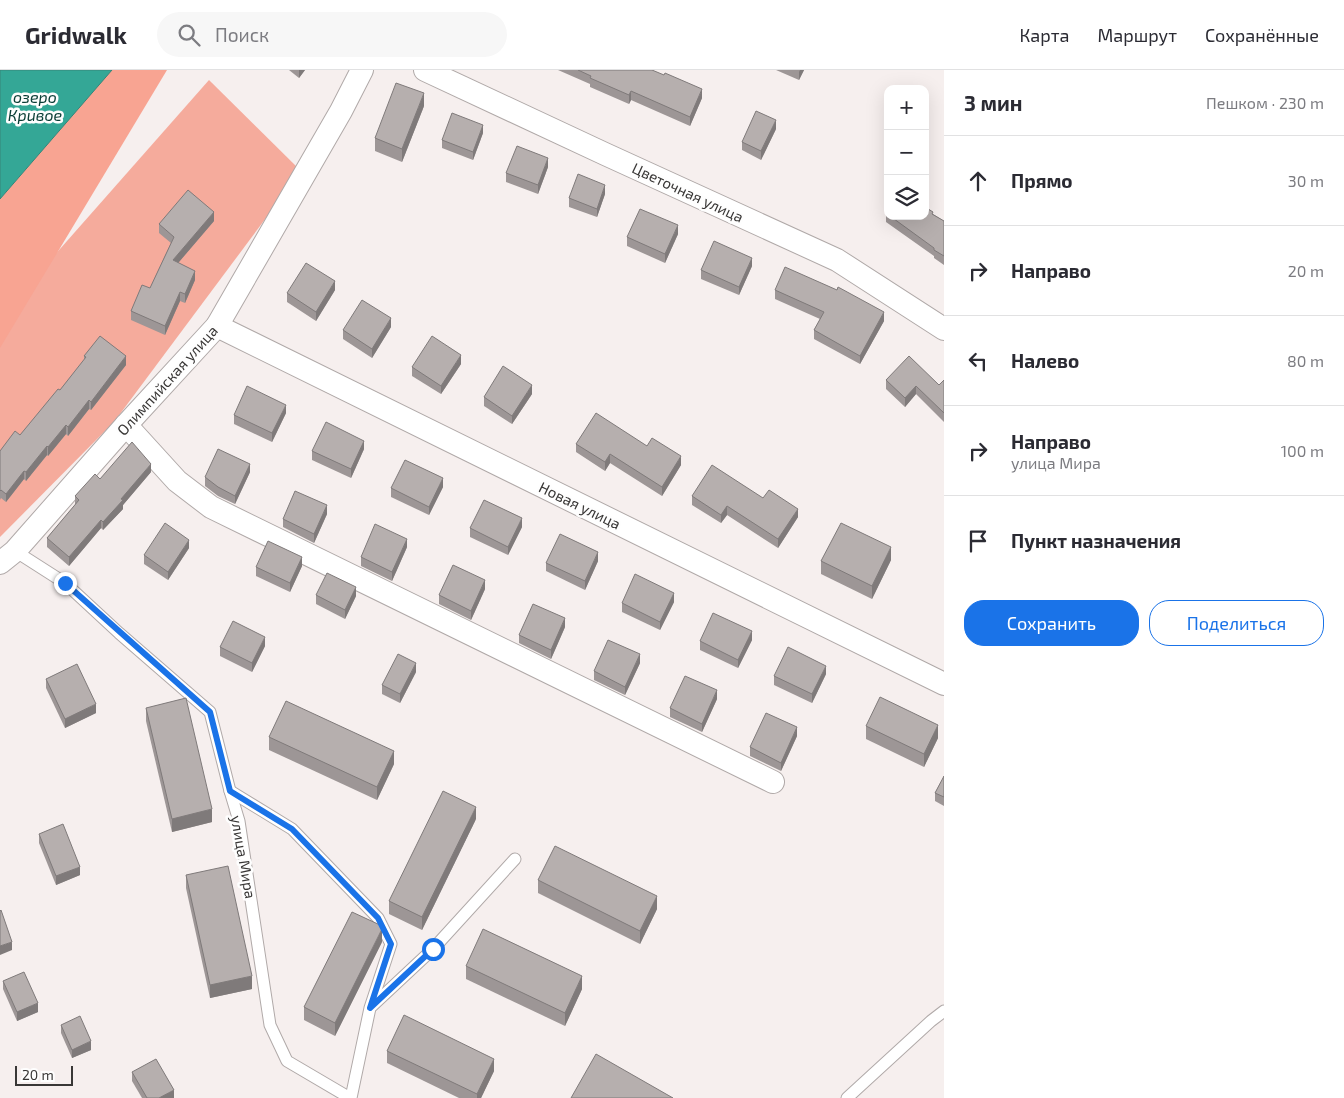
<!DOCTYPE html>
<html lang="ru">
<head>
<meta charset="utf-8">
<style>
	body { margin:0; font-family:"Exo 2",sans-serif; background:#f7f7f7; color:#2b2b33 }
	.controls { position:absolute; right:15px; top:15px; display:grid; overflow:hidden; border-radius:10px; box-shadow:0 5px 20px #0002 }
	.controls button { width:45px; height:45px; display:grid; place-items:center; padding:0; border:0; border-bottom:1px solid #e1e1e2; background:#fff; color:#2b2b33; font:25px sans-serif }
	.scale { position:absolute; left:15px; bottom:12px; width:58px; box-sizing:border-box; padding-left:5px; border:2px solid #393736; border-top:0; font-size:14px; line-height:18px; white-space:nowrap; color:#393736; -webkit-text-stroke:4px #fefefe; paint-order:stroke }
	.stop { position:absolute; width:15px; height:15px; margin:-11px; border:4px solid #1a73e8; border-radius:50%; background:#fff }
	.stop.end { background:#1a73e8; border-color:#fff; box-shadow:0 1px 5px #0008 }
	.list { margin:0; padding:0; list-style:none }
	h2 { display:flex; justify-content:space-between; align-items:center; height:65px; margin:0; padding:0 20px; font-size:21px }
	h2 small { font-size:16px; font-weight:400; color:#7c7c81 }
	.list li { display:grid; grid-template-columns:32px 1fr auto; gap:15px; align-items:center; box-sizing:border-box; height:90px; padding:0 20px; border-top:1px solid #e1e1e2 }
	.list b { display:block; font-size:19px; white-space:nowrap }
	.list p { margin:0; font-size:16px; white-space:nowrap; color:#7c7c81 }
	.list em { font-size:16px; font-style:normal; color:#7c7c81 }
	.actions { display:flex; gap:10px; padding:15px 20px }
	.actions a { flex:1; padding:11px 0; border:1px solid #1a73e8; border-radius:20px; text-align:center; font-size:18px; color:#1a73e8 }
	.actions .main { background:#1a73e8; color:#fff }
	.icon { flex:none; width:28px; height:28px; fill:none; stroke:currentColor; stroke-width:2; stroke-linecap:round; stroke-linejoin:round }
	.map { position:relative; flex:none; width:944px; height:1028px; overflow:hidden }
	header { display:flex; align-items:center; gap:30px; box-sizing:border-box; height:70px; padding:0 25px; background:#fff; border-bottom:1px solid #e1e1e2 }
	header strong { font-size:24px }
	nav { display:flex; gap:28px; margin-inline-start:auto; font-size:18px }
	.search { width:350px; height:45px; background:#f7f7f7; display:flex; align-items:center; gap:12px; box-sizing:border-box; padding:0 18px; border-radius:28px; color:#7c7c81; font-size:19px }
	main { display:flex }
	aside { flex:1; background:#fff }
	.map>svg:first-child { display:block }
</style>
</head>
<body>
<header>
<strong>Gridwalk</strong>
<div class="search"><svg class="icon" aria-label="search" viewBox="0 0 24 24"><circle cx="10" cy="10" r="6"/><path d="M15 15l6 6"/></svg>Поиск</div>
<nav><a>Карта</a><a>Маршрут</a><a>Сохранённые</a></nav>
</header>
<main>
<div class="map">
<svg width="944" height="1028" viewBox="0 0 944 1028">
	<rect width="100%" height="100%" fill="#f6efee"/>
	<path fill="#f5ab9c" d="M209,10L301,101L114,352L0,467V247Z"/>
	<path fill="#f8a492" d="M111,0H167L0,278V129Z"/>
	<path fill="#34a796" stroke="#368579" d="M0,0H112L0,129Z"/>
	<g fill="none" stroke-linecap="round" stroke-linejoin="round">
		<defs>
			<g id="lane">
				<path d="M15,481L65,513L119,563L210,642L230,721L239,751L270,955L287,991L350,1028"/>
				<path d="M230,721L292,759L378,848L391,874L370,938L351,1028"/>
				<path d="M372,936L433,879L515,789"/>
				<path d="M847,1028L931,951L944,941"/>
			</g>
			<g id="street">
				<path d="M425,0L605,84L837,190L944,259"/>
				<path d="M217,256L944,614"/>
				<path d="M126,355L177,411L211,437L773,712"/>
				<path d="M0,493L15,481L126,355L217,256L341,41L362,0"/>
			</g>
		</defs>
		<use href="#lane" stroke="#b0a9a8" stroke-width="13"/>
		<use href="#street" stroke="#b0a9a8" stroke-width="24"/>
		<use href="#lane" stroke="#fff" stroke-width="11"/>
		<use href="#street" stroke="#fff" stroke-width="22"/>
	</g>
	<g fill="#9d9696">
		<path d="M289,0H305L299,8Z"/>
		<path d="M558,0H652L702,28L690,56L631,30L629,34L590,17V14Z"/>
		<path d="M776,0H804L799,10Z"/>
		<path d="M424,36L402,92L375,81V68Z"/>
		<path d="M776,59L761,90L742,80V72Z"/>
		<path d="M483,63L473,90L442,78V70Z"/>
		<path d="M548,97L538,124L506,112V103Z"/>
		<path d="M605,124L597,147L569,137V128Z"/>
		<path d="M888,141V146H925L933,144L944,151V195L934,188V186L886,152V144Z"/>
		<path d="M214,151L178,193L195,210L185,233L180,231L165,265L131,250V241L150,218L171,173L159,163V154Z"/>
		<path d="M678,164L665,193L627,176V167Z"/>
		<path d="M752,196L739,225L701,209V200Z"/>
		<path d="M335,220L316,251L287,232V223Z"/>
		<path d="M775,220L884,251L860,294L814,269V260L820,249L775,229Z"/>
		<path d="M391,257L372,288L343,269V260Z"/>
		<path d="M84,286L126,295L91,340L89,339L68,366L66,364L48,386L47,385L26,411L24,409L6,432L1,428L0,430V381L20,365L60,320L84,290Z"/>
		<path d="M461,294L441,324L412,306V297Z"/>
		<path d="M886,310L939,315L944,310V352L916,324L905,337L886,319Z"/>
		<path d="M532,324L512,354L484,336V327Z"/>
		<path d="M286,343L272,372L234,354V345Z"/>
		<path d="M576,374L647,376L681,395L662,426L610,393L605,401L576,382Z"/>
		<path d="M364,379L351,408L312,390V381Z"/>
		<path d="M151,402L123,435V439L103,460L101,458L69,496L47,477V468L75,435V426L100,409Z"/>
		<path d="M250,402L235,434L218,426L205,416V407Z"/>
		<path d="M443,417L429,445L391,427V418Z"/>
		<path d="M692,426L763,428L798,447L778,478L727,445L721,453L692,435Z"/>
		<path d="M327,444L314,473L283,457V449Z"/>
		<path d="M522,457L508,485L470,467V458Z"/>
		<path d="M407,477L392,511L361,496V487Z"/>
		<path d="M189,478L168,510L144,494V485Z"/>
		<path d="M891,490L872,529L821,504V491Z"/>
		<path d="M598,491L585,520L546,501V493Z"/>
		<path d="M302,496L290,522L256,506V497Z"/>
		<path d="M485,519L471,550L439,534V525Z"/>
		<path d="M316,525L356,526L345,549L316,534Z"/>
		<path d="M674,532L660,560L622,542V533Z"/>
		<path d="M565,557L551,589L519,573V565Z"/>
		<path d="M752,570L738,598L700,580V571Z"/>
		<path d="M265,576L252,602L220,586V577Z"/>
		<path d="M640,593L625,625L594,610V601Z"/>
		<path d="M416,602L400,633L382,624V615Z"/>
		<path d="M826,604L812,633L774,615V606Z"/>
		<path d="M46,609L96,643L65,658L46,618Z"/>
		<path d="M717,629L702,662L670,647V638Z"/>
		<path d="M146,638L212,752L172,762L146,651Z"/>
		<path d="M866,656L938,668L924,697L866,669Z"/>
		<path d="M797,666L781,701L750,686V677Z"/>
		<path d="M269,667L394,694L377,730L269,680Z"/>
		<path d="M944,706V736L935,731V723Z"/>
		<path d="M476,749L422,860L389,844V831Z"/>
		<path d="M39,764L80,805L56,815L39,773Z"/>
		<path d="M186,805L252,919L210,928L186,818Z"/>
		<path d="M538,810L657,839L640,874L538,823Z"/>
		<path d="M382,872L335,966L304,950V937Z"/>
		<path d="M466,896L582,919L565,956L466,909Z"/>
		<path d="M3,911L38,942L17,951L3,919Z"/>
		<path d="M61,955L91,980L72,988L61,963Z"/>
		<path d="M387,981L494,1001L481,1028H459L387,993Z"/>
		<path d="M132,1002L174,1028H142L132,1011Z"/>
	</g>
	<g fill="#7f7a7a">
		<path d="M299,0H305L299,8Z"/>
		<path d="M800,0H804L799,10V2Z"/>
		<path d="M702,19V28L690,56V47Z"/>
		<path d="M631,21V30L629,34V25Z"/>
		<path d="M424,23V36L402,92V79Z"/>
		<path d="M776,50V59L761,90V81Z"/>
		<path d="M483,55V63L473,90V82Z"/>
		<path d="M548,88V97L538,124V115Z"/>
		<path d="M605,115V124L597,147V139Z"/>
		<path d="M214,142V151L173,199V190Z"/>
		<path d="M678,155V164L665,193V184Z"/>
		<path d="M752,188V196L739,225V217Z"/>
		<path d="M195,201V210L185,233V224Z"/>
		<path d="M335,211V220L316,251V242Z"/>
		<path d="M180,222V231L165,265V256Z"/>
		<path d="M884,242V251L860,294V286Z"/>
		<path d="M391,248V257L372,288V279Z"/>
		<path d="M461,285V294L441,324V316Z"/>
		<path d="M126,286V295L91,340V332Z"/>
		<path d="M532,315V324L512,354V346Z"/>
		<path d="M916,316V324L905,337V328Z"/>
		<path d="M89,330V339L68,366V357Z"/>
		<path d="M286,335V343L272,372V363Z"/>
		<path d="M66,355V364L48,386V377Z"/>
		<path d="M364,371V379L351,408V399Z"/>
		<path d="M47,376V385L26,411V402Z"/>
		<path d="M610,384V393L605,401V392Z"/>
		<path d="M681,386V395L662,426V417Z"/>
		<path d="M151,394V402L123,435V439L103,460V452L121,429Z"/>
		<path d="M250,394V402L235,434V426Z"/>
		<path d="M24,401V409L6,432V424Z"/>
		<path d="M443,408V417L429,445V437Z"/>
		<path d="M327,435V444L314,473V464Z"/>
		<path d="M727,436V445L721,453V445Z"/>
		<path d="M798,439V447L778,478V469Z"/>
		<path d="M522,448V457L508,485V477Z"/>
		<path d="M101,450V458L69,496V487Z"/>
		<path d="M407,469V477L392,511V502Z"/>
		<path d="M189,470V478L168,510V502Z"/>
		<path d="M891,477V490L872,529V516Z"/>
		<path d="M598,482V491L585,520V511Z"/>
		<path d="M302,487V496L290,522V513Z"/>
		<path d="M485,510V519L471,550V541Z"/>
		<path d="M356,517V526L345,549V540Z"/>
		<path d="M674,523V532L660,560V552Z"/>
		<path d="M565,548V557L551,589V580Z"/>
		<path d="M752,561V570L738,598V590Z"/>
		<path d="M265,567V576L252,602V593Z"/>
		<path d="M640,584V593L625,625V617Z"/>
		<path d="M416,593V602L400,633V624Z"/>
		<path d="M826,596V604L812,633V624Z"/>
		<path d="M717,620V629L702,662V654Z"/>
		<path d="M96,634V643L65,658V649Z"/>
		<path d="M938,655V668L924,697V684Z"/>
		<path d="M797,657V666L781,701V693Z"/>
		<path d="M394,681V694L377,730V717Z"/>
		<path d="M476,737V749L422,860V847Z"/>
		<path d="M212,739V752L172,762V749Z"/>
		<path d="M80,797V805L56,815V806Z"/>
		<path d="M657,826V839L640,874V861Z"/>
		<path d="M382,859V872L335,966V953Z"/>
		<path d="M12,872V880L0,885V876Z"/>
		<path d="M252,906V919L210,928V915Z"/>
		<path d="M582,906V919L565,956V943Z"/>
		<path d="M38,933V942L17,951V942Z"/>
		<path d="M91,971V980L72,988V980Z"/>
		<path d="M494,989V1001L481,1028H477V1024Z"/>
		<path d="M174,1020V1028H159Z"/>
	</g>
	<g fill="#b6afae" stroke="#7f7a7a">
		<path d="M578,0H652L664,5L665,3L702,19L690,47L631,21L629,25L590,8L591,6Z"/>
		<path d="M396,13L424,23L402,79L375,68Z"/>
		<path d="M756,41L776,50L761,81L742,72Z"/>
		<path d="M452,43L483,55L473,82L442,70Z"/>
		<path d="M517,76L548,88L538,115L506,103Z"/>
		<path d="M578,104L605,115L597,139L569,128Z"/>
		<path d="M188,120L214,142L173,190L195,201L185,224L180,222L165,256L131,241L142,215L150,218L174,167L159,154Z"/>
		<path d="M925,137L933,142L932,144L944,151V186L934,180V178L890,146H925Z"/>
		<path d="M640,139L678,155L665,184L627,167Z"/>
		<path d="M714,171L752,188L739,217L701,200Z"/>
		<path d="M306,193L335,211L316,242L287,223Z"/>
		<path d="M785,197L837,220L838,217L884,242L860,286L814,260L824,242L775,220Z"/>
		<path d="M362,230L391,248L372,279L343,260Z"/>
		<path d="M100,266L126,286L91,332L89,330L68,357L66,355L48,377L47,376L26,402L24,401L6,424L1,420L0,421V381L15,361L20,365L58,319L60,320L86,287L84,286Z"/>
		<path d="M432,266L461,285L441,316L412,297Z"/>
		<path d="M909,286L939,315L944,310V343L916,316L905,328L886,310Z"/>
		<path d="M503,296L532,315L512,346L484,327Z"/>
		<path d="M247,316L286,335L272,363L234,345Z"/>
		<path d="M596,343L647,376L652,368L681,386L662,417L610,384L605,392L576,374Z"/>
		<path d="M326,352L364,371L351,399L312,381Z"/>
		<path d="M132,372L151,394L121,429L123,430L103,452L101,450L69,487L47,468L79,430L75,426L95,404L100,409Z"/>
		<path d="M218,379L250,394L235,426L218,417L205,407Z"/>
		<path d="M405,390L443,408L429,437L391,418Z"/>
		<path d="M712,395L763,428L769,420L798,439L778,469L727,436L721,445L692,426Z"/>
		<path d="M295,421L327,435L314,464L283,449Z"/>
		<path d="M484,430L522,448L508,477L470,458Z"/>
		<path d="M165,453L189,470L168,502L144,485Z"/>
		<path d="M841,453L891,477L872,516L821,491Z"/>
		<path d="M375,454L407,469L392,502L361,487Z"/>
		<path d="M560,464L598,482L585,511L546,493Z"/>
		<path d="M268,471L302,487L290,513L256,497Z"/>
		<path d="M453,495L485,510L471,541L439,525Z"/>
		<path d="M327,503L356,517L345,540L316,525Z"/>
		<path d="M635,504L674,523L660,552L622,533Z"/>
		<path d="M533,534L565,548L551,580L519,565Z"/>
		<path d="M713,543L752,561L738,590L700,571Z"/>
		<path d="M233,551L265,567L252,593L220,577Z"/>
		<path d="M608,570L640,584L625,617L594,601Z"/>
		<path d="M788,577L826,596L812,624L774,606Z"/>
		<path d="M398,584L416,593L400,624L382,615Z"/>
		<path d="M77,594L96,634L65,649L46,609Z"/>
		<path d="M685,606L717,620L702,654L670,638Z"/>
		<path d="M880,627L938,655L924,684L866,656Z"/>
		<path d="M186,628L212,739L172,749L146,638Z"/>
		<path d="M286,631L394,681L377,717L269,667Z"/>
		<path d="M766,643L797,657L781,693L750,677Z"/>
		<path d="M944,706V727L935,723Z"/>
		<path d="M443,721L476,737L422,847L389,831Z"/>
		<path d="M63,754L80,797L56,806L39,764Z"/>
		<path d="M555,776L657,826L640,861L538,810Z"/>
		<path d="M228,796L252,906L210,915L186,805Z"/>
		<path d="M1,840L12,872L0,876V841Z"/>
		<path d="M352,842L380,855L382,859L335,953L304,937Z"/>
		<path d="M483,859L582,906L565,943L466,896Z"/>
		<path d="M24,902L38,933L17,942L3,911Z"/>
		<path d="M404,945L494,989L477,1024L387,981Z"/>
		<path d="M80,946L91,971L72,980L61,955Z"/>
		<path d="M596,984L673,1028H571Z"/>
		<path d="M156,989L174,1020L159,1028H147L132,1002Z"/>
	</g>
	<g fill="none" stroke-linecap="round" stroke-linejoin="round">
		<path stroke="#1a73e8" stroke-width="6" d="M65,513L210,642L230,721L292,759L378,848L391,874L370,938L433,879"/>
	</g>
	<g text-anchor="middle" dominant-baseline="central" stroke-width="5" stroke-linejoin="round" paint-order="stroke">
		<g font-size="15" fill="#393736" stroke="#fefefe">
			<text transform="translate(688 122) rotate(25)">Цветочная улица</text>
			<text transform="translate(167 310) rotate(-48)">Олимпийская улица</text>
			<text transform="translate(580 435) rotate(26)">Новая улица</text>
			<text transform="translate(244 787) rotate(80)">улица Мира</text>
		</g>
		<g font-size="16" font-style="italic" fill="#0a3e36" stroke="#fefefe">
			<text x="35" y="26">озеро<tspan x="35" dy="18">Кривое</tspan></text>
		</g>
	</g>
</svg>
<div class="controls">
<button>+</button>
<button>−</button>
<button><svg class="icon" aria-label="layers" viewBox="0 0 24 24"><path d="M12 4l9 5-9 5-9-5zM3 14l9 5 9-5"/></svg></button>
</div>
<div class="scale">20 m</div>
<div class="stop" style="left:433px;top:879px"></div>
<div class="stop end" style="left:65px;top:513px"></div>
</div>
<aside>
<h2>3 мин<small>Пешком · 230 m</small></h2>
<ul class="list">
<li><svg class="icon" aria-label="ahead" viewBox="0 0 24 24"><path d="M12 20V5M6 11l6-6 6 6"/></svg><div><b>Прямо</b></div><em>30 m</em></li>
<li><svg class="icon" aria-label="right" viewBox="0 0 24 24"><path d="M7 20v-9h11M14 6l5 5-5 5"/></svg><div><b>Направо</b></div><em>20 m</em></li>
<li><svg class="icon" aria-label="left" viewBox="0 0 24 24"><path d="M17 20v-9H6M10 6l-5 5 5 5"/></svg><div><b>Налево</b></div><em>80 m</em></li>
<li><svg class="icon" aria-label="right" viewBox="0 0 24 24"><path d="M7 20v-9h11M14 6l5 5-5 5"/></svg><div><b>Направо</b><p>улица Мира</p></div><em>100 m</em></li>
<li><svg class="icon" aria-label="arrive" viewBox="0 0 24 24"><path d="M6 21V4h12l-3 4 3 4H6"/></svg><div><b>Пункт назначения</b></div></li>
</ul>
<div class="actions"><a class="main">Сохранить</a><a>Поделиться</a></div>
</aside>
</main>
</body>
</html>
